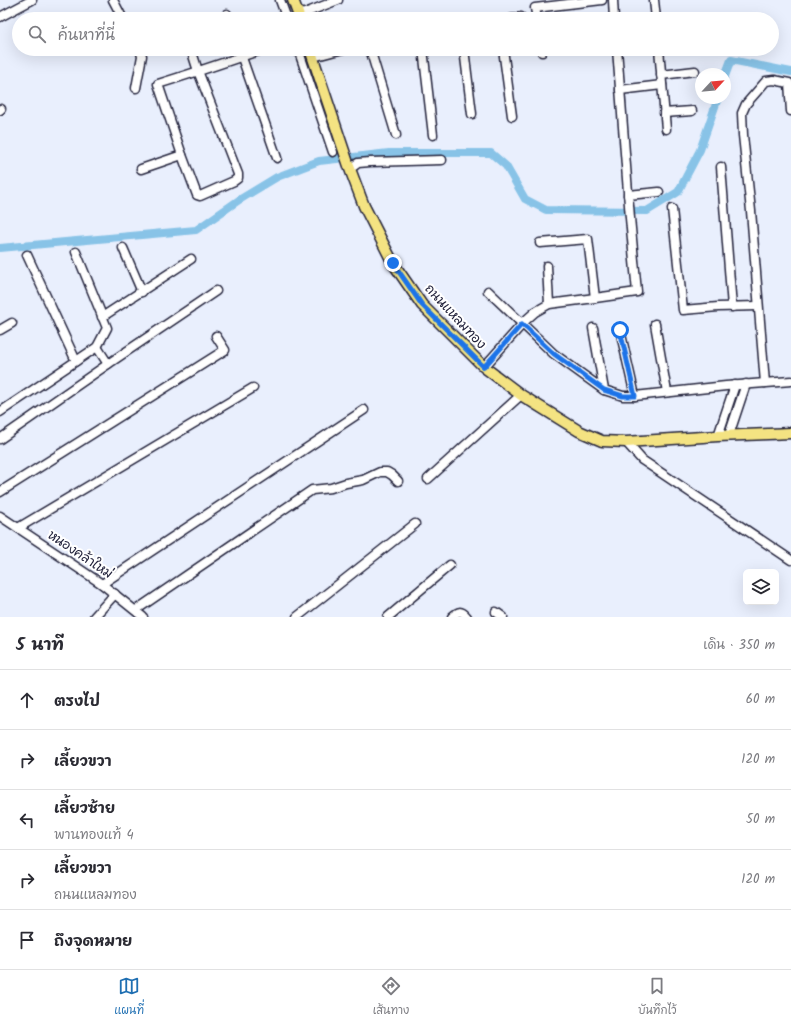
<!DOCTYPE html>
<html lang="th">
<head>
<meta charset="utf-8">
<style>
	body { margin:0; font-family:Kalam,"Playpen Sans Thai",sans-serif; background:#f2f2f3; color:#2b2b33 }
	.controls { position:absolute; right:12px; bottom:12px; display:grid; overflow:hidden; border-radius:6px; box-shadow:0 4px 16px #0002 }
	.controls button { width:36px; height:36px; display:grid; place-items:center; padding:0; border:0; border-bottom:1px solid #e1e1e2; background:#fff; color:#2b2b33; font:20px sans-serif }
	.compass { position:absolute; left:695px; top:68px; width:36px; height:36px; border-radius:50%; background:#fff; box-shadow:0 4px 16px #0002; rotate:64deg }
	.stop { position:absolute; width:12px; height:12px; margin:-9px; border:3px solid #1a73e8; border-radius:50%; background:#fff }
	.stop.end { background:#1a73e8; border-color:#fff; box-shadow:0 1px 4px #0008 }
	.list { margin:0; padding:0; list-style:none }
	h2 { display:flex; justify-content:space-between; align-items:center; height:52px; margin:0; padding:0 16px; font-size:17px }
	h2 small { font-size:13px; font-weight:400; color:#7c7c81 }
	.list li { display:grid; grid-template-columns:26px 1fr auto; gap:12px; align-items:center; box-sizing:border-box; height:60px; padding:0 16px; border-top:1px solid #e1e1e2 }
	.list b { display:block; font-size:15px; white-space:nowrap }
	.list p { margin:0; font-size:13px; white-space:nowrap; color:#7c7c81 }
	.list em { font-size:13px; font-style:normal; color:#7c7c81 }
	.icon { flex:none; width:22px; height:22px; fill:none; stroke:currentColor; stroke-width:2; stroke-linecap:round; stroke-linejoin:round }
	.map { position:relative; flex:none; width:791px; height:617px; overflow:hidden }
	.search { position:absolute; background:#fff; box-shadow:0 4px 16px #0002; left:12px; right:12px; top:12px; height:44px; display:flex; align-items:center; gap:10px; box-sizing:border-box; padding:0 14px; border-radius:22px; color:#7c7c81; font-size:15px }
	.sheet { height:352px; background:#fff }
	nav { display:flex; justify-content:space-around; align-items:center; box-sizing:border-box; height:56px; border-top:1px solid #e1e1e2; background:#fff; font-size:11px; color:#7c7c81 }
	nav a { display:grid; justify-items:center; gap:2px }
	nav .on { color:#1f6fb2 }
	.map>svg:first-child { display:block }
</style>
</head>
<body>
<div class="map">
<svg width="791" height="617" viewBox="0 0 791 617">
	<rect width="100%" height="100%" fill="#e9effd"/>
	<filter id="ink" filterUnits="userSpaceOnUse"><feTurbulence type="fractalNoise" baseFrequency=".025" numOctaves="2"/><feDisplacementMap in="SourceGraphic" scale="8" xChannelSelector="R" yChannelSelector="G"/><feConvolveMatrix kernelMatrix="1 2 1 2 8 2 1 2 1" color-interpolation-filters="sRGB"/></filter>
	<g filter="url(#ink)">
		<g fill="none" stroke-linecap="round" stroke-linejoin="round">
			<g stroke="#88c3e7" stroke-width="8">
				<path d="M725,76L731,60L791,72"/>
				<path d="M0,248L196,230L239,200L277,177L319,161L389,153H491L506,166L525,199L546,210L647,211L678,192L700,150L718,98"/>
			</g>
			<defs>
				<g id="minor">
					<path d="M113,0L123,19"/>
					<path d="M280,0L287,19"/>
					<path d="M613,0L614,19"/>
					<path d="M654,0L656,19"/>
					<path d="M227,14L229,19"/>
					<path d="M298,14L305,13L338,0"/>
					<path d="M0,17L32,0"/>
					<path d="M511,19L521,17"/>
					<path d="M537,19L535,8L602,0"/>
					<path d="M191,49L198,71L238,174V178L234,181L200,196L197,195L182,155L158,84C194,73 229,61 264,49"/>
					<path d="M239,49L277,158"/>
					<path d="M298,49L333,152"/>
					<path d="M370,49L396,135"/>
					<path d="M423,49L433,135"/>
					<path d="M464,49L472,114"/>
					<path d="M503,49L512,116"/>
					<path d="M542,49V52"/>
					<path d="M659,49L666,129"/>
					<path d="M313,57L343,49"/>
					<path d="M661,75L695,71"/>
					<path d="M136,88L142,56L141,53L139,49"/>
					<path d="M620,90L662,85"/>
					<path d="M0,110L1,109"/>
					<path d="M664,113L692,111"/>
					<path d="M721,167L732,307"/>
					<path d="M141,169L182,155"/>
					<path d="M350,169L358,163L370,162L442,160"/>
					<path d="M628,195L659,192"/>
					<path d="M672,209L683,310L718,307L758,306"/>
					<path d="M540,243L588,239L595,298"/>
					<path d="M123,248L142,292"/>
					<path d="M27,255L76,361"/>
					<path d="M547,266L549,304"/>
					<path d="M488,291L554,354L604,390L623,396H635L726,386L791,381"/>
					<path d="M102,317L191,259"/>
					<path d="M655,324L667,392"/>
					<path d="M593,328L604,390"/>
					<path d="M0,330L12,323"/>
					<path d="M620,330L635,396"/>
					<path d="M97,347L108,364"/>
					<path d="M484,367L526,320L535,312L549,304L595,298L637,292L630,218L617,49"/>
					<path d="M765,383L751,211L743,135L742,113L746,104L766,81L774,80L789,83L791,111"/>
					<path d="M0,412L97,347L107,328L76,252"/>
					<path d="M729,435L746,384"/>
					<path d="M718,436L735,385"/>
					<path d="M0,439L108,364L216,291"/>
					<path d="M626,442L642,460L791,560"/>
					<path d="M428,479L521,395"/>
					<path d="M0,492L225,350L216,336"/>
					<path d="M0,516L102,584L143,617"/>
					<path d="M18,528L253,388"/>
					<path d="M102,584L364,410"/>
					<path d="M136,610L312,490L331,488L346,483L363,480L380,472H387L392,475L398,481"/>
					<path d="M496,612L503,617"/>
					<path d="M94,617L115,594"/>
					<path d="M297,617L415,524"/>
					<path d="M388,617L450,565"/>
					<path d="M452,617C458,611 461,610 467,617"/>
				</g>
				<g id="major">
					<path d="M293,0L300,19"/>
					<path d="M310,49L350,169L364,206L393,263L422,305L484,367L521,395L579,431L602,441L626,442L718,436L791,433"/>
				</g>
			</defs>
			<use href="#minor" stroke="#22223b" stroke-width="11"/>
			<use href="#major" stroke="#22223b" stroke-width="13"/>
			<use href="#minor" stroke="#fff" stroke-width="8"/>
			<use href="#major" stroke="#f4e382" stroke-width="10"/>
		</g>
	</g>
	<g fill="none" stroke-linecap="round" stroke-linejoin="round" filter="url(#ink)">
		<path stroke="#1a73e8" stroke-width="5" d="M393,263L422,305L484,367L522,324L554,354L604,390L623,396H635L620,330"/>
	</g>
	<g text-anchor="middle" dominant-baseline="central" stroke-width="4" stroke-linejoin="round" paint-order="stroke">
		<g font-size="13" fill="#22223b" stroke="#fff">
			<text transform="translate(455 317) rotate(47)">ถนนแหลมทอง</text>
			<text transform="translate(80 555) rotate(34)">หนองคล้าใหม่</text>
		</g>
	</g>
</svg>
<div class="controls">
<button><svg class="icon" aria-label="layers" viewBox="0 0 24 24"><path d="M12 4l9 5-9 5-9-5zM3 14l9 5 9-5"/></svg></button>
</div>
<svg class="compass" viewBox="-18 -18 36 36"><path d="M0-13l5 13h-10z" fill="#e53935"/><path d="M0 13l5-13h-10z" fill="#7c7c81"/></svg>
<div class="stop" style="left:620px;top:330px"></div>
<div class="stop end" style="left:393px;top:263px"></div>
<div class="search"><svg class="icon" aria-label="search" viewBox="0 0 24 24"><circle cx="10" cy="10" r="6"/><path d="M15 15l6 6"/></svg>ค้นหาที่นี่</div>
</div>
<section class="sheet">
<h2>5 นาที<small>เดิน · 350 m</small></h2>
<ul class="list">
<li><svg class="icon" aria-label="ahead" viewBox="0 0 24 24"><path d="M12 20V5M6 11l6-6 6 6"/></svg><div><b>ตรงไป</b></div><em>60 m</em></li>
<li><svg class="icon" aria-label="right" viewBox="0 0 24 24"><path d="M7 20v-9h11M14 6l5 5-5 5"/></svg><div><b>เลี้ยวขวา</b></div><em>120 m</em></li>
<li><svg class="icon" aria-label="left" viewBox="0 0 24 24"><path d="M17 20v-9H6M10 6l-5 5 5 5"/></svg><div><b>เลี้ยวซ้าย</b><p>พานทองแท้ 4</p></div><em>50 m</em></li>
<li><svg class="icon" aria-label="right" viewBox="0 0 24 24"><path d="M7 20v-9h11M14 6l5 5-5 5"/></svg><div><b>เลี้ยวขวา</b><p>ถนนแหลมทอง</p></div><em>120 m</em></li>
<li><svg class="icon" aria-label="arrive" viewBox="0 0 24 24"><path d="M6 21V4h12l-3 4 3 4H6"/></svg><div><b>ถึงจุดหมาย</b></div></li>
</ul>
</section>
<nav>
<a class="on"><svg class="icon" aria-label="map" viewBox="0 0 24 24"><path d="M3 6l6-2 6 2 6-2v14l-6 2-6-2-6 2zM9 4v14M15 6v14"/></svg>แผนที่</a>
<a><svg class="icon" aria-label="directions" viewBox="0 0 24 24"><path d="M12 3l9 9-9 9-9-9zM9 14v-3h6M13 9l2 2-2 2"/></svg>เส้นทาง</a>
<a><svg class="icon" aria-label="saved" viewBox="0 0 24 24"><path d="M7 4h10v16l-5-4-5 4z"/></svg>บันทึกไว้</a>
</nav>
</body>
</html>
